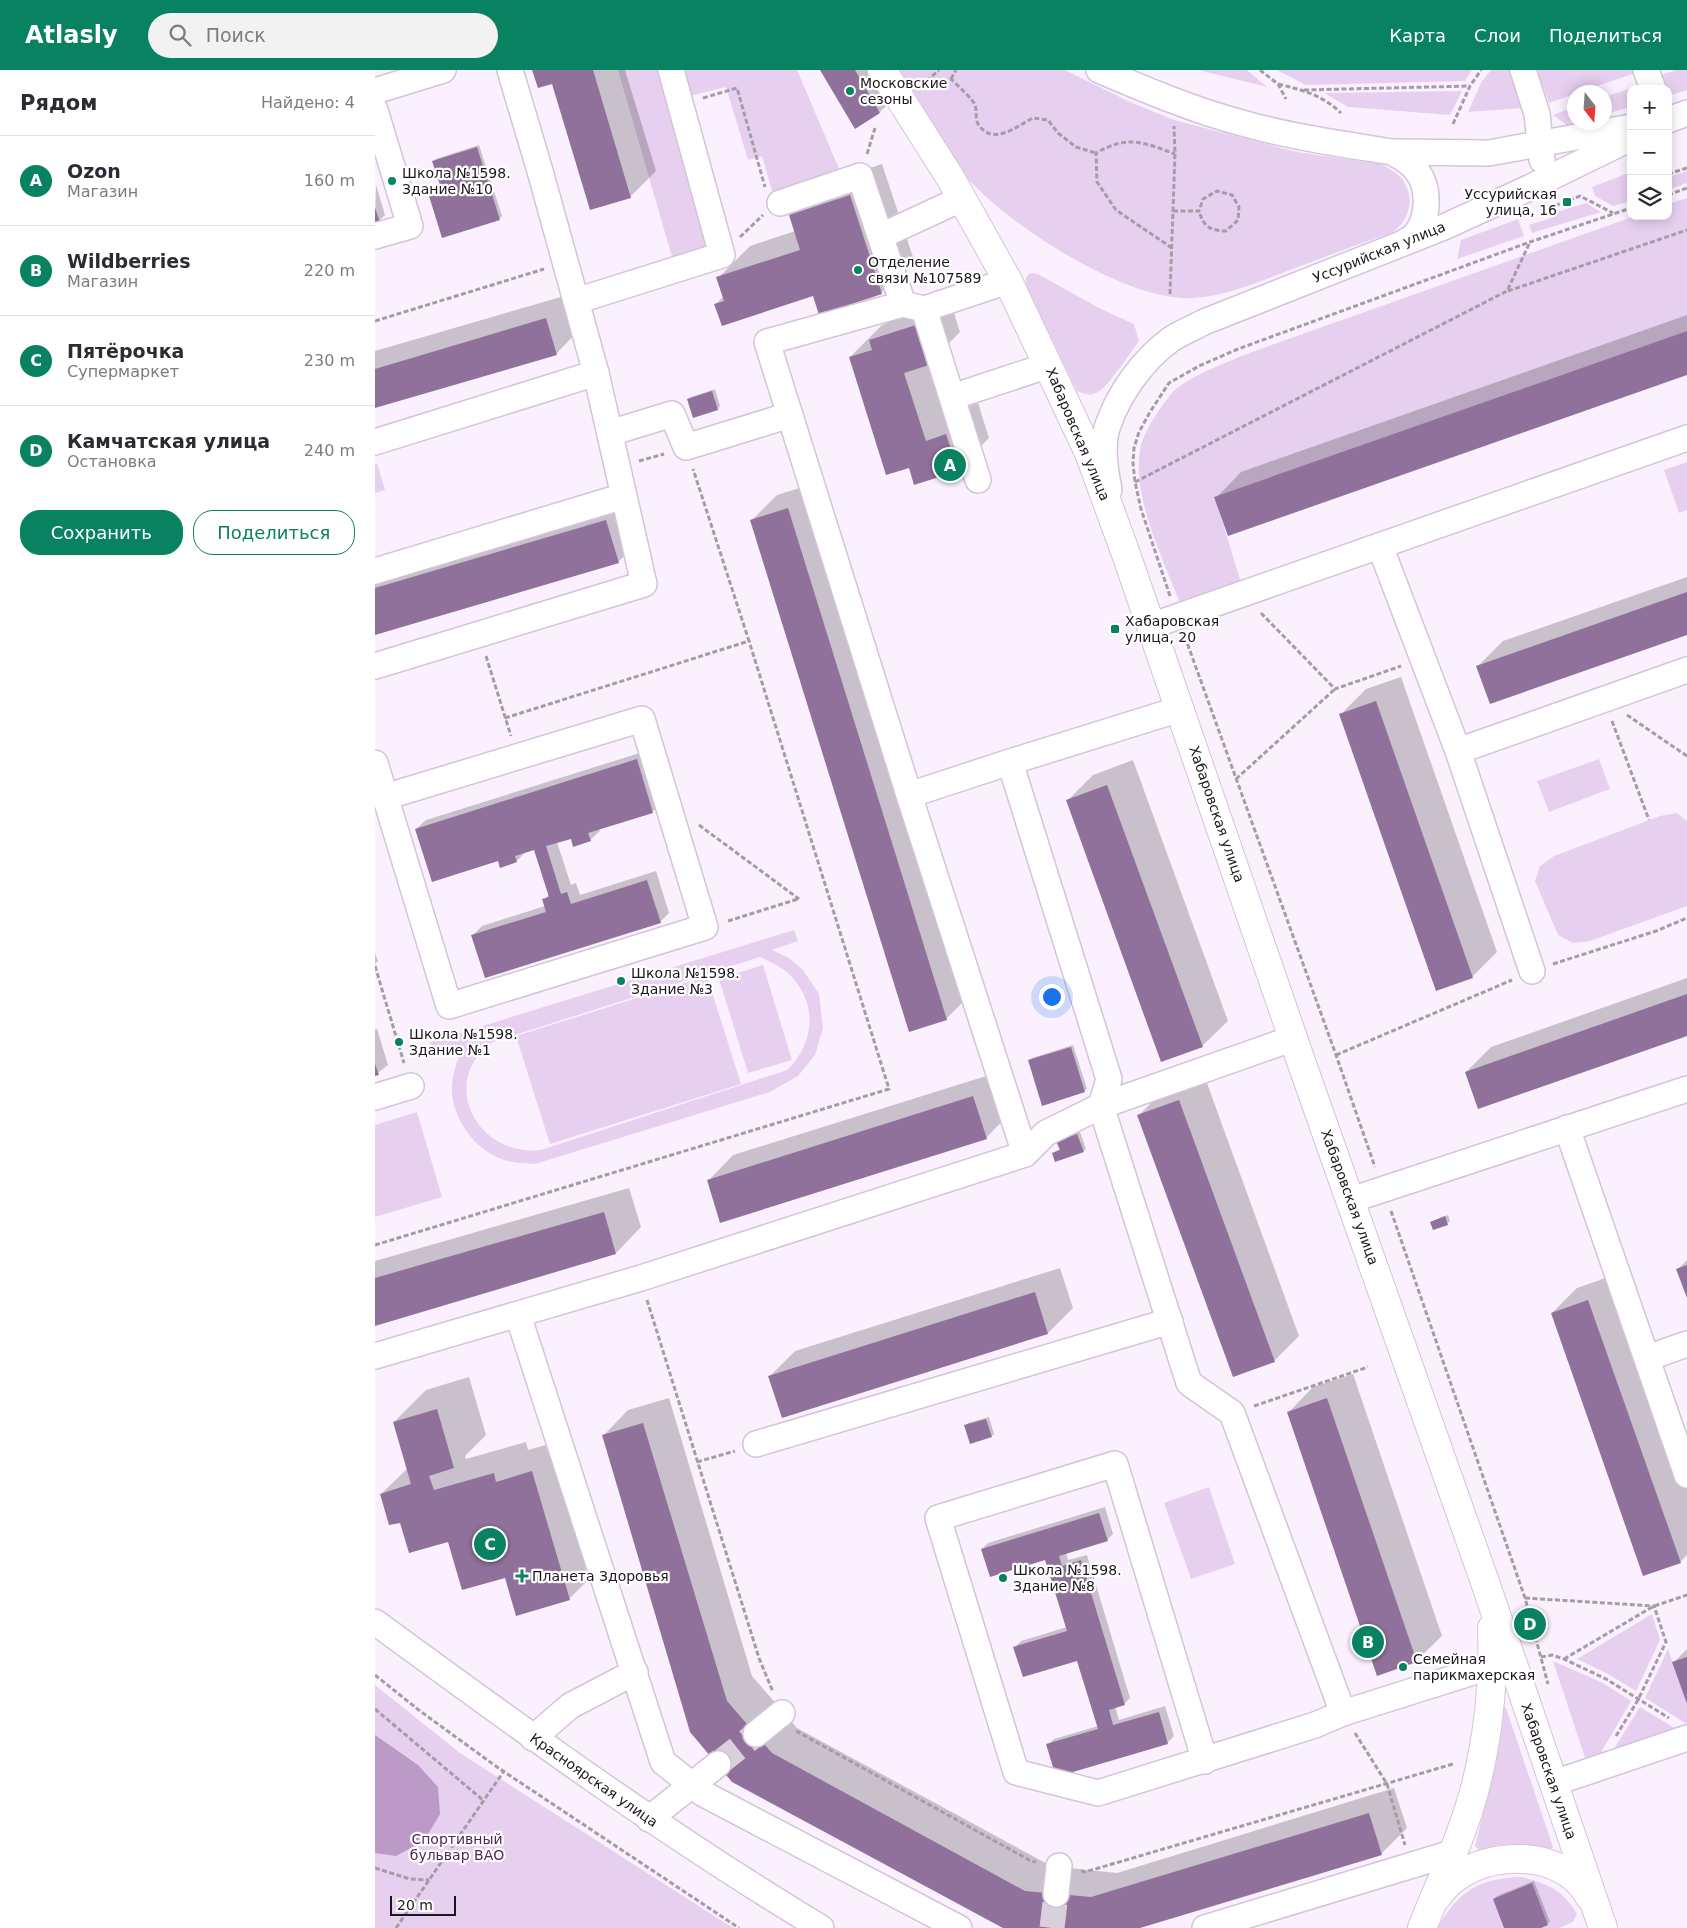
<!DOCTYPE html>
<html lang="ru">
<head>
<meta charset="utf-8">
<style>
	body { margin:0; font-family:"DejaVu Sans",sans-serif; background:#f2f2f3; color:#2b2b33 }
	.controls { position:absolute; right:15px; top:15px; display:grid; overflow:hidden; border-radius:10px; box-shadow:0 2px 12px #0003 }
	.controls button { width:45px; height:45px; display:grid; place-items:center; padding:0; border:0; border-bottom:1px solid #e1e1e2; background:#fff; color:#2b2b33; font:25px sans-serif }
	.compass { position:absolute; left:1192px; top:15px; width:45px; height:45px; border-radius:50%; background:#fff; box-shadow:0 2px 12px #0003; rotate:163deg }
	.scale { position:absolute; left:15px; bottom:12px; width:66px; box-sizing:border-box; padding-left:5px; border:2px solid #1c161e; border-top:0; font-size:14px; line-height:18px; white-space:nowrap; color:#1c161e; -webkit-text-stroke:4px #fff; paint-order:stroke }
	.you { position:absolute; left:676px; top:926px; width:18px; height:18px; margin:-12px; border:4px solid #fff; border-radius:50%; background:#1a73e8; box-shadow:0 0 0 8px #1a73e833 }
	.badge { display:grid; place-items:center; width:32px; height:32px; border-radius:50%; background:#088261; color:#fff; font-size:16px; font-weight:700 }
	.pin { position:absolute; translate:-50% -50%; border:2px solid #fff; box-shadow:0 1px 5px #0006 }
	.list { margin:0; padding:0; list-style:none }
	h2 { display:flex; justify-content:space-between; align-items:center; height:65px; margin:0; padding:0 20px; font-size:21px }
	h2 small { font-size:16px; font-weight:400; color:#7c7c81 }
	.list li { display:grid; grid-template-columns:32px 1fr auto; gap:15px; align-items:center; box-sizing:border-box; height:90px; padding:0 20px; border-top:1px solid #e1e1e2 }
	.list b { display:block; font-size:19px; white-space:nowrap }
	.list p { margin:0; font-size:16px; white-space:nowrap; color:#7c7c81 }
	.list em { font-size:16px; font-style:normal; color:#7c7c81 }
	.actions { display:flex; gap:10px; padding:15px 20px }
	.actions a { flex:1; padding:11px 0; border:1px solid #088261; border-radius:20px; text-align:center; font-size:18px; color:#088261 }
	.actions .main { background:#088261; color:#fff }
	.icon { flex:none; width:28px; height:28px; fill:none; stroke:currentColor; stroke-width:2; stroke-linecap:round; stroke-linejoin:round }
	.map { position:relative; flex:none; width:1312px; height:1858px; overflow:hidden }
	header { display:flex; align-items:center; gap:30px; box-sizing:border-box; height:70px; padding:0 25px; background:#088261; color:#fff }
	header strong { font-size:24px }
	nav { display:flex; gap:28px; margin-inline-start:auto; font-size:18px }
	.search { width:350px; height:45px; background:#f2f2f3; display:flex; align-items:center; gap:12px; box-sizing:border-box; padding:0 18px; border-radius:28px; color:#7c7c81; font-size:19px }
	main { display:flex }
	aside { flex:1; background:#fff }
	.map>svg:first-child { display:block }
</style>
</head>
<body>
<header>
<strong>Atlasly</strong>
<div class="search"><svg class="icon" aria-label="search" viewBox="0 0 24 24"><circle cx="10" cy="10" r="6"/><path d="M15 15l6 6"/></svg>Поиск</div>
<nav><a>Карта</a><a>Слои</a><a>Поделиться</a></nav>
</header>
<main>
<aside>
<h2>Рядом<small>Найдено: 4</small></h2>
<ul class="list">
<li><span class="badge">A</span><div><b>Ozon</b><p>Магазин</p></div><em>160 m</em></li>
<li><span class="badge">B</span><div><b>Wildberries</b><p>Магазин</p></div><em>220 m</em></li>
<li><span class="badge">C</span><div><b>Пятёрочка</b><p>Супермаркет</p></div><em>230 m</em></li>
<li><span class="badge">D</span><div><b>Камчатская улица</b><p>Остановка</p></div><em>240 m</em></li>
</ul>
<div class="actions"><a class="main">Сохранить</a><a>Поделиться</a></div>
</aside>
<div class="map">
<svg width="1312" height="1858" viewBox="0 0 1312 1858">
	<rect width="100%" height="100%" fill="#fbf1fe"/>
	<g fill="#e7d0ef" fill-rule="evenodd">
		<path d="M243,0H284L335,176L297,187Z"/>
		<path d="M304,0H422L468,108L400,131L387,86L373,90L351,17L311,27Z"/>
		<path d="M524,0H690L755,32L799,50L922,82L1006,94C1014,98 1022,103 1028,110C1040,128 1035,150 1018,162C984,174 950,187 915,200C884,212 852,226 818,228C751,233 622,149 583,97C562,67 543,31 524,0Z"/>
		<path d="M823,0H872L892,17Z"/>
		<path d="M902,0H1097L1090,11L931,15Z"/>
		<path d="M1116,0H1136L1149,38L1093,42L1107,11Z"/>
		<path d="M1162,0H1260L1261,3L1204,22H1200L1199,24L1174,33Z"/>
		<path d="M1301,0H1312V20L1293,26V19H1286L1280,7Z"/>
		<path d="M1266,15L1268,19H1256V37L1230,44V27Z"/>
		<path d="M1087,21L1075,45L973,37L949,23Z"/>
		<path d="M1199,37L1200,52L1201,53L1192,55L1178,45Z"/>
		<path d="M1312,101V113L1293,120V107Z"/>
		<path d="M1256,102V131L1238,136L1220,126L1217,117Z"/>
		<path d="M1312,128V261L840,427L866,513L805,533C788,490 757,426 765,380C767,363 788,333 799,321C816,305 855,291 877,282L1260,146H1293V134Z"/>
		<path d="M1211,133L1226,142L1157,163L1154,155L1176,148L1175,144Z"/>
		<path d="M1143,149L1149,166L1082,189L1086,170Z"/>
		<path d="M655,203L663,204L724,238L759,254L764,271C755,283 732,319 721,323C715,326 709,324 702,321L651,215V208Z"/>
		<path d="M1312,392V440L1304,443L1289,400Z"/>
		<path d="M2,393L10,420L0,423V394Z"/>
		<path d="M1224,689L1235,719L1174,742L1162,711Z"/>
		<path d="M1302,743L1312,751V836L1215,871L1198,873L1183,865L1160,811L1165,796L1179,786L1285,746Z"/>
		<path d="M419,860L423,871L397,880L414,888L428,900L444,924L448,958L440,985L423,1006L395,1022L160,1094C150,1093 139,1093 129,1090C100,1081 75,1047 77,1015C78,1002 82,991 87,978L59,987L55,972ZM385,887C394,891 404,896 412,902C443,931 441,972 412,1000L166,1080C102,1087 62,1011 118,972Z"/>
		<path d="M388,895L417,990L373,1003L344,909Z"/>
		<path d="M332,906L366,1014L175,1074L141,966Z"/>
		<path d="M42,1042L67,1127L0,1147V1055Z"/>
		<path d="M834,1417L860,1494L816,1509L789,1433Z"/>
		<path d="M1277,1544L1285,1570L1261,1621L1233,1604L1202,1589Z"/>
		<path d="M1293,1579L1312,1634V1654L1270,1628Z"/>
		<path d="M1178,1591L1228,1613L1256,1631L1224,1686L1211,1691Z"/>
		<path d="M0,1615L85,1683L358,1858H0Z"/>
		<path d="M1127,1637L1131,1638L1178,1777L1175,1780C1147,1772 1133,1772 1104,1780L1100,1776L1121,1691Z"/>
		<path d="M1265,1637L1303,1660L1237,1682Z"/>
		<path d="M1147,1807C1173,1814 1188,1820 1202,1844L1198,1852L1184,1858H1062C1084,1821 1104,1808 1147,1807Z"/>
	</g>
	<path fill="#bb9ac7" d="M0,1665L43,1695L63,1717L65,1744L49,1771L21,1786L0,1783Z"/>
	<g fill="#0003">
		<path d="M159,0H250L281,101L255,127L178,12Z"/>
		<path d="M446,0H494L514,33L505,42L480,57Z"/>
		<path d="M104,75L127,146L124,149L55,126L68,120L59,91L61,89Z"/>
		<path d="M507,94L539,190L507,222L445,243L439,225L341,234L349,226L343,208L375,176L420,161L415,146L447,114Z"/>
		<path d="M1,115L10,145L4,151L0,153Z"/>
		<path d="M196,224L206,258L181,284L0,337V281Z"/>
		<path d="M573,224L585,262L565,282L583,340L603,333L614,368L582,400L534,396L475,287L507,255L512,253L527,238Z"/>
		<path d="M1312,245V303L841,428L866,402Z"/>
		<path d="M340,319L345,336L343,339L318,346L313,329L316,327Z"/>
		<path d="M438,414L597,923L571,949L377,450L402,425Z"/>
		<path d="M256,426L268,467L243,492L0,564V501Z"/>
		<path d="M1312,507V563L1103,596L1128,571Z"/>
		<path d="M1026,607L1122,882L1097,907L966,644L991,619Z"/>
		<path d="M271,681L287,732L278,741L224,759L225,761L215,770L197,767L182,772L196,815L201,813L205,825L281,801L294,843L285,852L97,866L107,856L170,836L169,830L174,824L160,779L151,781L142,791L125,796L123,789L41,759L51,750Z"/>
		<path d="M758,690L853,951L827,976L692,731L718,705Z"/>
		<path d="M0,883L3,891L0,894Z"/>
		<path d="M1312,908V965L1091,1002L1116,977Z"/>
		<path d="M0,959H2L13,995L0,1005Z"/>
		<path d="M698,975L712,1019L709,1021L654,991L657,988Z"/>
		<path d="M624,1002L636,1042L611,1068L333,1111L358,1085Z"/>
		<path d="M829,1005L924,1266L899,1291L764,1045L789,1020Z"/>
		<path d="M705,1062L711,1079L708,1081L678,1083L685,1079V1069Z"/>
		<path d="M254,1118L266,1157L241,1183L0,1253V1191Z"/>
		<path d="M1073,1145L1075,1151L1072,1154L1056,1152Z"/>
		<path d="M1312,1190V1225L1303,1199Z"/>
		<path d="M685,1198L698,1238L673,1263L395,1306L420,1281Z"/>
		<path d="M1239,1205L1312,1415V1485L1305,1492L1177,1243L1202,1218Z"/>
		<path d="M978,1304L1067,1566L1041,1591L913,1343L938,1317Z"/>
		<path d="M94,1307L111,1365L90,1386L91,1389L151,1372L153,1380L189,1370L226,1497L194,1529L131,1506L74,1470L26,1451L6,1424L33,1398L19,1352L51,1320Z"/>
		<path d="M294,1328L377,1606L422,1658L676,1796L742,1803L1019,1718L1032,1758L1006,1784L761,1858H628L358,1711L228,1366L253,1340Z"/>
		<path d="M614,1347L619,1364L617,1366L591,1356L593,1353Z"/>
		<path d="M730,1437L738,1464L732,1470L691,1482L693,1490L712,1485L755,1628L749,1634L740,1636L744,1650L790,1636L799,1666L793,1672L682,1706L673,1675L679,1669L723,1656L702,1589L640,1577L646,1571L692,1557L671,1488L607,1479L613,1473Z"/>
		<path d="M1312,1579V1631L1299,1592Z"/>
		<path d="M1159,1811L1175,1852L1162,1858H1131L1119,1829L1122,1826Z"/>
	</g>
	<g fill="#90719b">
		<path d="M157,0H218L256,128L215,140L177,14L163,18Z"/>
		<path d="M445,0H480L505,43L480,59Z"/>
		<path d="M102,77L125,150L67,168L54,126L67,121L57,91Z"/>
		<path d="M475,125L507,224L444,245L438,226L347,256L339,234L349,231L341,207L425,180L414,145Z"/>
		<path d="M0,138L5,152L0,154Z"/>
		<path d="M171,248L182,285L0,338V299Z"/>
		<path d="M541,255L554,295L529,303L551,371L571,364L583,401L539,415L534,398L511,405L474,287L497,280L494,270Z"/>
		<path d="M1312,261V305L853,466L839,427Z"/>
		<path d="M337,321L343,340L318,348L312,329Z"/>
		<path d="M413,438L572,950L534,962L375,450Z"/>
		<path d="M231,450L244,493L0,565V518Z"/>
		<path d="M1312,522V565L1115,634L1101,596Z"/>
		<path d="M1001,631L1098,908L1061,921L964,644Z"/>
		<path d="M262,689L278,743L213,763L216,771L198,777L196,769L171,776L186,824L192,822L196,834L272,810L286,853L110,908L96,865L171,842L167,829L174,827L159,780L140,786L142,792L125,798L123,791L57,812L40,759Z"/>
		<path d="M732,715L828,977L786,992L691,730Z"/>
		<path d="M1312,924V966L1103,1039L1090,1002Z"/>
		<path d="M696,977L710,1022L667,1036L653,990Z"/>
		<path d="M0,994L4,1005L0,1006Z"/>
		<path d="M598,1026L612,1069L345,1153L332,1110Z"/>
		<path d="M804,1030L900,1292L858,1307L762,1045Z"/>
		<path d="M702,1064L709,1082L680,1092L677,1083L685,1080L681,1071Z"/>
		<path d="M229,1142L241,1184L0,1256V1208Z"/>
		<path d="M1070,1146L1073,1155L1058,1160L1055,1152Z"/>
		<path d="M1312,1195V1228L1301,1199Z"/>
		<path d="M660,1222L673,1264L407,1348L393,1306Z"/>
		<path d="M1213,1230L1306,1493L1268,1506L1176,1243Z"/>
		<path d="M952,1328L1042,1592L1002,1606L912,1342Z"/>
		<path d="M62,1339L79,1398L54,1406L59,1420L119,1403L121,1412L157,1401L195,1530L141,1546L130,1508L87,1520L73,1472L34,1483L25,1453L14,1455L5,1424L36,1414L18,1352Z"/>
		<path d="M611,1349L617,1367L595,1374L589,1355Z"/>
		<path d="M268,1353L352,1631L397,1683L650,1821L716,1827L994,1743L1007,1785L765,1858H628L357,1712L315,1662L227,1365Z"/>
		<path d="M724,1443L733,1471L684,1486L687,1496L706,1490L750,1635L734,1640L738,1655L784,1642L793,1674L681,1707L671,1674L723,1659L702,1591L648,1607L638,1577L692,1561L670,1490L615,1507L606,1479Z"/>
		<path d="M1312,1587V1634L1297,1592Z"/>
		<path d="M1157,1813L1173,1855L1166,1858H1129L1118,1829Z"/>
	</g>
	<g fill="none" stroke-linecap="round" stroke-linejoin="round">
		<g stroke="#dad0dc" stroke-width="25" stroke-dasharray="25 12" stroke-linecap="butt">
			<path d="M343,1694L381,1664"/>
			<path d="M677,1858L681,1824"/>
		</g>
		<defs>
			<g id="minor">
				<path d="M724,0C771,20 818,40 867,53C916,67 967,74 1017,82C1026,87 1036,92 1042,101C1055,118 1054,149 1040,165C1037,168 1033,170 1030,172"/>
				<path d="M1148,0L1162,44L1167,90"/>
				<path d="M1271,0L1278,19"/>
				<path d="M0,21L68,0"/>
				<path d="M0,40L35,156L0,166"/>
				<path d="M1293,50L1312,43"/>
				<path d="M1017,82L1114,83L1256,57"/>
				<path d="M405,133L485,106L528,234L549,239L603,410"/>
				<path d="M506,166L586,129"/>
				<path d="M201,231L347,185L296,0"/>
				<path d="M528,234L392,272L534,725L650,1084L671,1063L726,1036L919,968"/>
				<path d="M549,239L633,211"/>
				<path d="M577,327L674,295"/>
				<path d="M235,363L297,344L311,377L415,345"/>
				<path d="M0,372L221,303"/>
				<path d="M734,420C730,399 726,375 733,355C744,323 768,290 795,270C805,263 818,258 829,252L1069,157L1156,117L1256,68"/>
				<path d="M1005,476L1083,681L1157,901"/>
				<path d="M0,501L249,426"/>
				<path d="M776,556L1312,368"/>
				<path d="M0,596L269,514L221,303L165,101L135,0"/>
				<path d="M805,639L635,692L734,1009L726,1036L814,1313L857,1343L968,1643L1117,1596"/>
				<path d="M1083,681L1312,600"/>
				<path d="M0,693L74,936L330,857L267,649L10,727"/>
				<path d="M534,725L635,692"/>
				<path d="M0,1027L36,1016"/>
				<path d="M1192,1058L1312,1405"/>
				<path d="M976,1130L1312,1019"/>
				<path d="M143,1245L288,1692L327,1723L584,1858"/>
				<path d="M0,1286L266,1208L650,1084"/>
				<path d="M1272,1288L1312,1274"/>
				<path d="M381,1374L795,1251"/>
				<path d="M0,1552C146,1659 290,1764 446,1858"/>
				<path d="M381,1664L407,1643"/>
				<path d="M158,1668L195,1636L260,1602"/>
				<path d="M830,1691L740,1394L563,1448L641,1702L723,1723L940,1655L968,1643"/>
				<path d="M1179,1713L1312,1668"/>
				<path d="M274,1749L343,1694"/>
				<path d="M681,1824L684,1796"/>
				<path d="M830,1858L1077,1783"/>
			</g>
			<g id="major">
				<path d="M507,0L576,109L633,211L714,383L751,484L928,997L1111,1515L1228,1858"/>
				<path d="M1063,1826C1093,1779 1187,1774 1214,1826"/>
				<path d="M1047,1858C1065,1813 1086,1769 1099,1722C1113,1669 1119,1614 1117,1558"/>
			</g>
		</defs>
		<use href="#minor" stroke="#d3c4d9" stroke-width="28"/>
		<use href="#major" stroke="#d3c4d9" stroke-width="30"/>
		<g stroke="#a49ca7" stroke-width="3" stroke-dasharray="5 2.5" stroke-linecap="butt">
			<path d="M885,0L903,14L911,29"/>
			<path d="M576,9L581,0"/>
			<path d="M553,10L566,12L576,9C582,15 598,29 600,35C602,41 600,48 603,54C618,77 642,56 658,48L673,50L683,63L701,77L721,83"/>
			<path d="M903,14C928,20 947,25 966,43"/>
			<path d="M546,16L564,0"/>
			<path d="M929,20L1095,16"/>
			<path d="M328,28L362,18L390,117"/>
			<path d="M1078,54L1095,16L1106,0"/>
			<path d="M492,84L500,58"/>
			<path d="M1293,104L1312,98"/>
			<path d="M1293,125L1312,118"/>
			<path d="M798,141H824L828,129L842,121L857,125L864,137L863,150L851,161C834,160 829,157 824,141"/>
			<path d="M1166,141L1205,126L1238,143"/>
			<path d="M365,167L388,145"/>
			<path d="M797,178L741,140L722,112L721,83C753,65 768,72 800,84"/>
			<path d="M1133,221L1312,160"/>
			<path d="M795,224L800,84L799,56"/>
			<path d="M0,251L169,199"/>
			<path d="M264,391L289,384"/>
			<path d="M760,412L1132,221L1155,172"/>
			<path d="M795,526L766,439L760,412L758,393L759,378L764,362L775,342L794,313L824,296L863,279L1155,172L1256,138"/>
			<path d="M886,543L960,619L1026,596"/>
			<path d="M810,567L961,985L1000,1097"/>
			<path d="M111,586L136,666"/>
			<path d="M1252,645L1312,686"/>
			<path d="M130,648L374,571L318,399"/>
			<path d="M1237,651L1274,750"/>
			<path d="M861,709L960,619"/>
			<path d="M324,755L424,829"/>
			<path d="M353,851L423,829"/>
			<path d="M1178,894L1281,861L1312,848"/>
			<path d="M0,896L29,993"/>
			<path d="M961,985L1137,910"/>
			<path d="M1016,1141L1150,1528L1173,1614"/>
			<path d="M0,1175L514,1019L374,571"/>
			<path d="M272,1230L384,1588L398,1622"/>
			<path d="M879,1336L993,1297"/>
			<path d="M322,1392L360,1381"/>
			<path d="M1150,1528L1279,1536"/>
			<path d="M1166,1587L1177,1585L1189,1589L1231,1609L1294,1648"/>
			<path d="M1189,1589L1279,1536L1312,1525"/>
			<path d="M0,1605L45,1641L122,1697L364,1858"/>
			<path d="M0,1639L109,1731"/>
			<path d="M421,1661L656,1791L661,1792"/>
			<path d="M980,1663L1012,1714L1030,1775"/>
			<path d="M1241,1666L1263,1630L1291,1572L1279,1536"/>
			<path d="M0,1798L35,1809L54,1810"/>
			<path d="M706,1801L710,1802L1078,1694"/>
			<path d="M21,1858L129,1701"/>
		</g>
		<use href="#minor" stroke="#fff" stroke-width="25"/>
		<use href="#major" stroke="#fff" stroke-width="28"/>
	</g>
	<g fill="#088261" stroke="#fff" stroke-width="2">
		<circle cx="475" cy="21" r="5"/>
		<circle cx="17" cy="111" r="5"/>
		<rect x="1187" y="127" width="10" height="10" rx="2.5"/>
		<circle cx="483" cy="200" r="5"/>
		<rect x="735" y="554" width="10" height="10" rx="2.5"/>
		<circle cx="246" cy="911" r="5"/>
		<circle cx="24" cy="972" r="5"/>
		<path d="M144.5 1498.5h5v5h5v5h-5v5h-5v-5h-5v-5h5z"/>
		<circle cx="628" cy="1508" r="5"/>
		<circle cx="1028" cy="1597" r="5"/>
	</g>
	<g text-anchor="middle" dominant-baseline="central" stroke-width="4.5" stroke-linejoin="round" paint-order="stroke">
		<g font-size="14" fill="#1c161e" stroke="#fff" text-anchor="start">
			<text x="485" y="13">Московские<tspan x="485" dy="16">сезоны</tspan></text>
			<text x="27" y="103">Школа №1598.<tspan x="27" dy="16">Здание №10</tspan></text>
			<text x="1182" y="124" text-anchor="end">Уссурийская<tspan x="1182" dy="16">улица, 16</tspan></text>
			<text x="493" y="192">Отделение<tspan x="493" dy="16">связи №107589</tspan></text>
			<text x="750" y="551">Хабаровская<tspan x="750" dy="16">улица, 20</tspan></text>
			<text x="256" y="903">Школа №1598.<tspan x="256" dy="16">Здание №3</tspan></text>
			<text x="34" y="964">Школа №1598.<tspan x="34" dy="16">Здание №1</tspan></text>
			<text x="638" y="1500">Школа №1598.<tspan x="638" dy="16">Здание №8</tspan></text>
			<text x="157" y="1506">Планета Здоровья</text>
			<text x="1038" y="1589">Семейная<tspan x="1038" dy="16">парикмахерская</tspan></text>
		</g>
		<g font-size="14" fill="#1c161e" stroke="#fff">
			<text transform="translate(1004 182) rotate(-22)">Уссурийская улица</text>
			<text transform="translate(703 364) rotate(67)">Хабаровская улица</text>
			<text transform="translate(842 744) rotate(71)">Хабаровская улица</text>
			<text transform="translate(975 1127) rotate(70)">Хабаровская улица</text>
			<text transform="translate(1174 1701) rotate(71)">Хабаровская улица</text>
			<text transform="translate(219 1710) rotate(35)">Красноярская улица</text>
		</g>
		<g font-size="14" fill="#4f255c" stroke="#fff">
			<text x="82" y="1769">Спортивный<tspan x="82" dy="16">бульвар ВАО</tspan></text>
		</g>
	</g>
</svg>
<div class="controls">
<button>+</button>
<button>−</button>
<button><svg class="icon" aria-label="layers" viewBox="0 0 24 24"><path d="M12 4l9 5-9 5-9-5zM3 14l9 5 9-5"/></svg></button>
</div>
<svg class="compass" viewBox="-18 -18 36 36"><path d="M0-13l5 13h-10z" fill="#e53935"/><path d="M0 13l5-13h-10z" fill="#7c7c81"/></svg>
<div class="scale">20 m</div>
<div class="you"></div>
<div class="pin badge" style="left:575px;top:395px">A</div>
<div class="pin badge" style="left:993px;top:1572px">B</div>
<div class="pin badge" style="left:115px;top:1474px">C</div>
<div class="pin badge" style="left:1155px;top:1554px">D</div>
</div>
</main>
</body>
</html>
